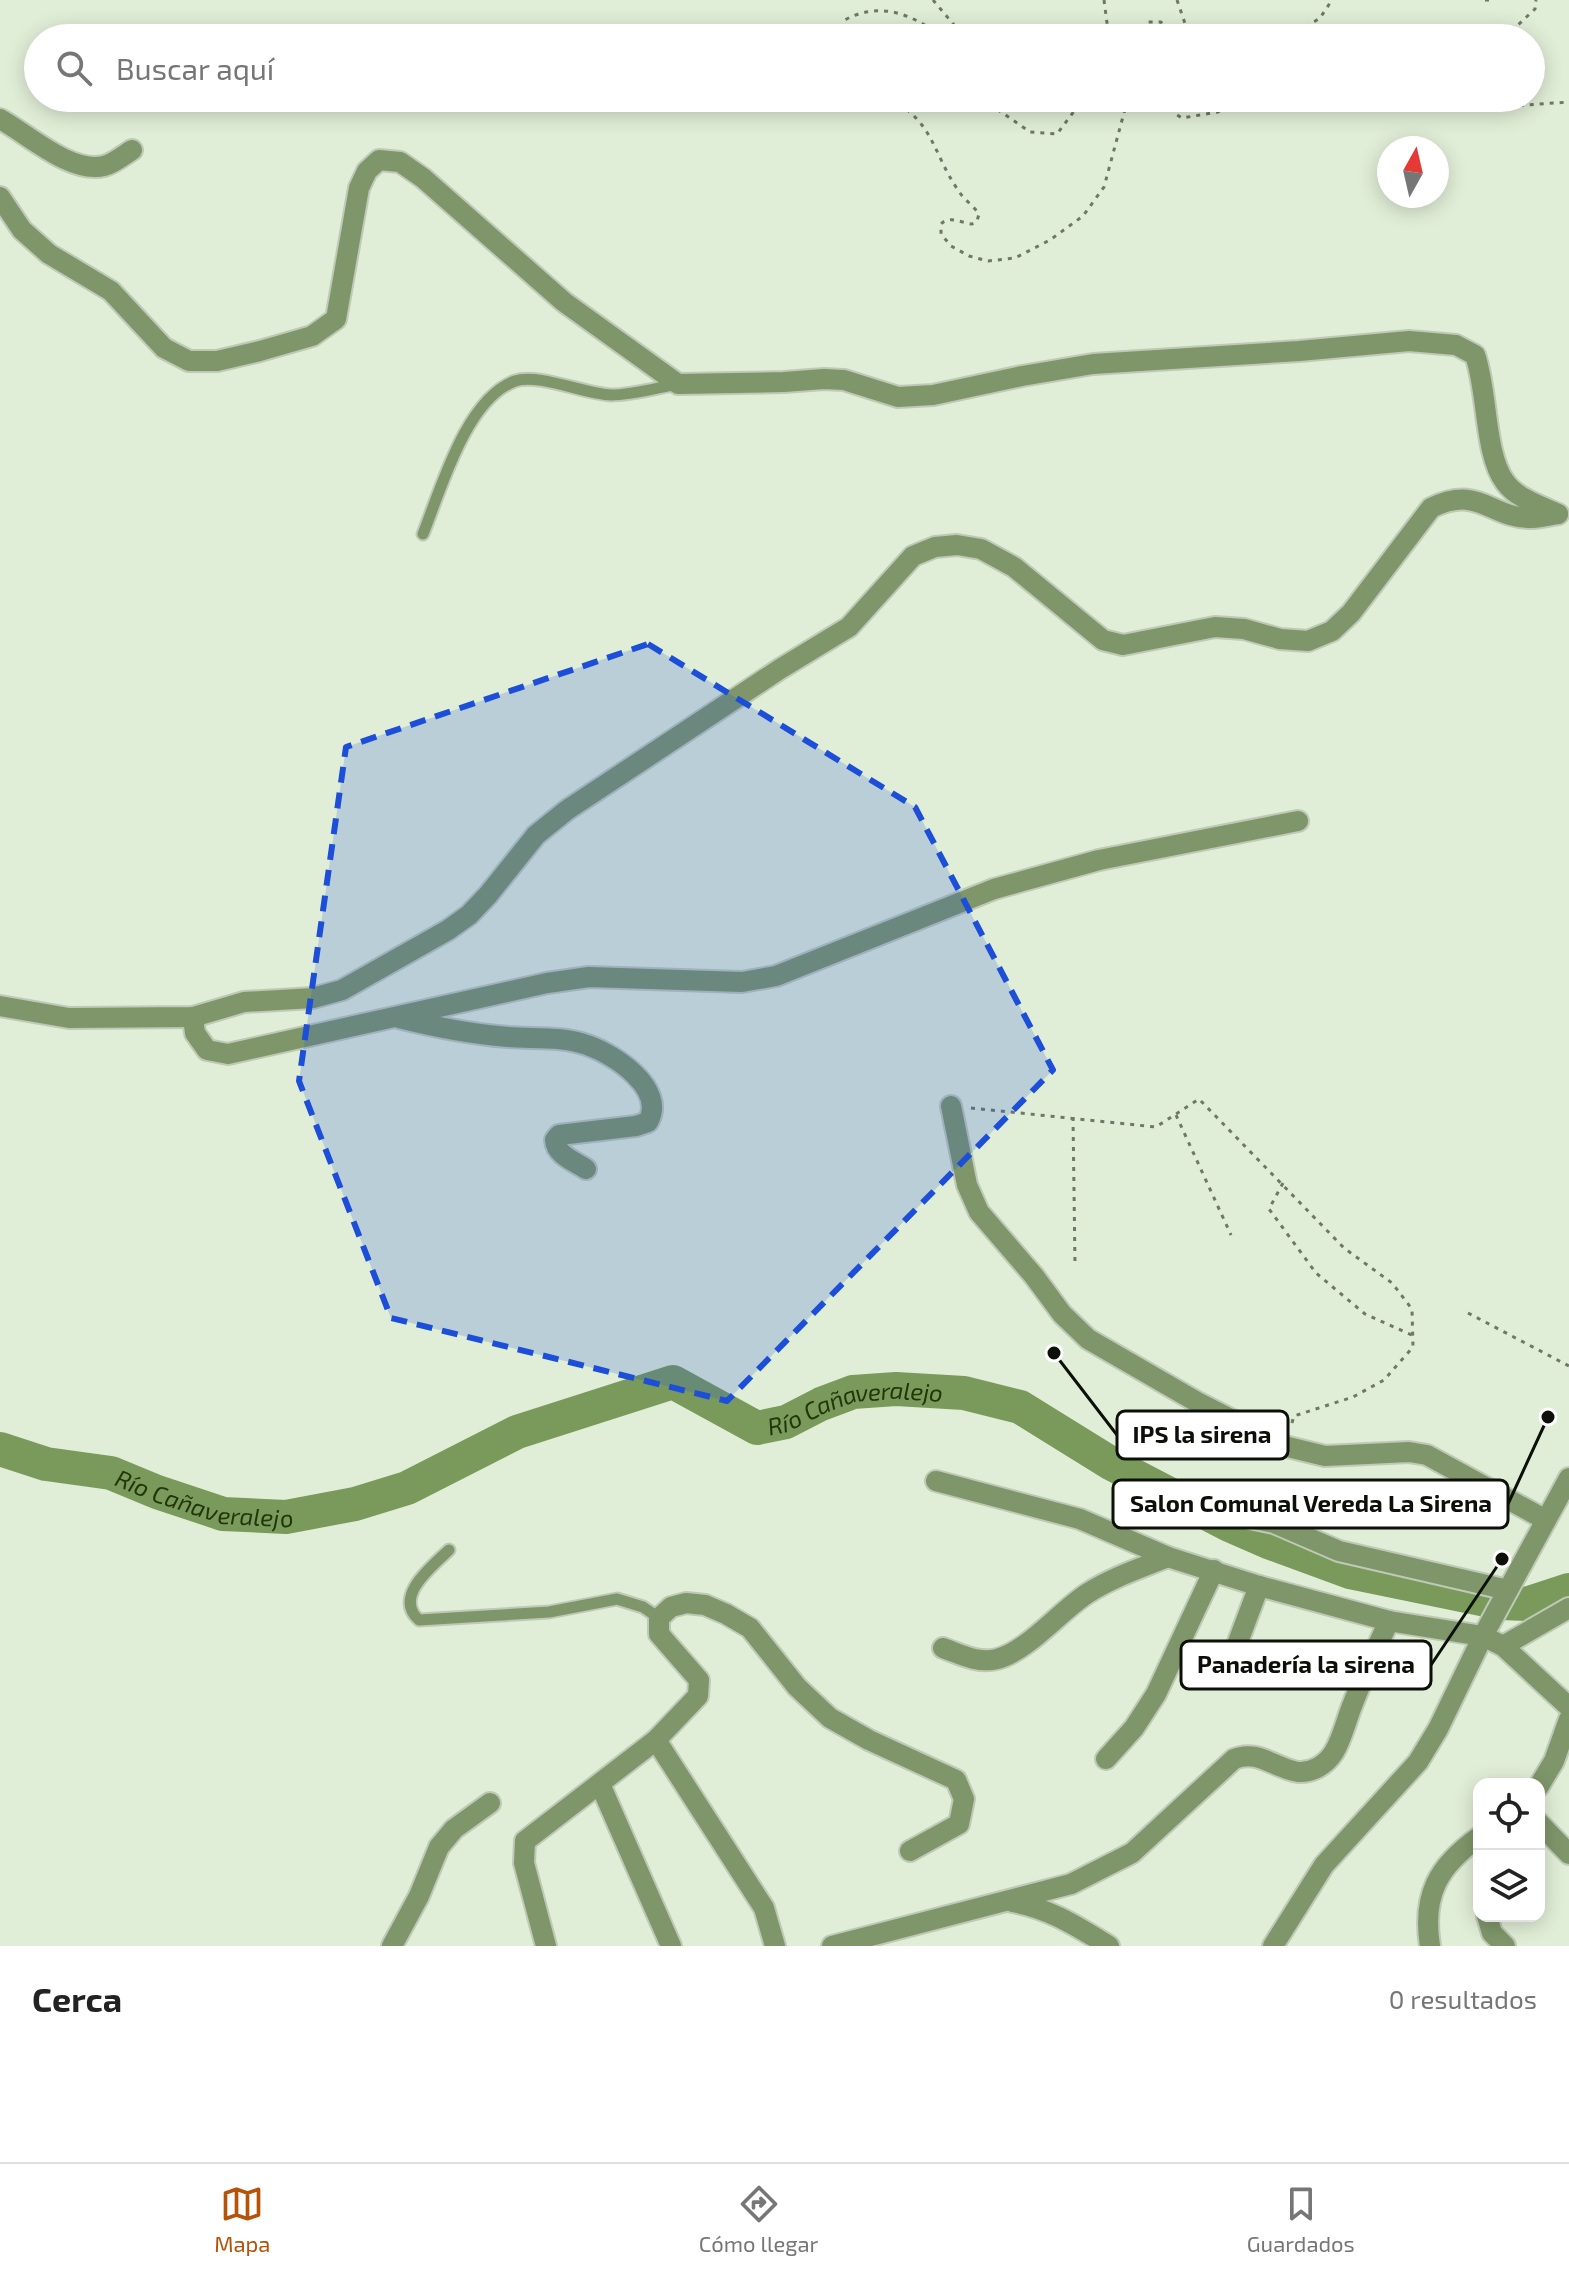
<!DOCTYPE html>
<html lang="es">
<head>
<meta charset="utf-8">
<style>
	body { margin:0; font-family:"Exo 2",sans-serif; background:#f6f6f6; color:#222 }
	.controls { position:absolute; right:24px; bottom:24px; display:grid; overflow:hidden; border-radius:16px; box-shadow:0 4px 20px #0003 }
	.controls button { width:72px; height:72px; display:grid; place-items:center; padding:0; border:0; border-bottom:2px solid #e0e0e0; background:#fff; color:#222; font:40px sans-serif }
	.compass { position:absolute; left:1377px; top:136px; width:72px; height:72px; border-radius:50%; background:#fff; box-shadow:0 4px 20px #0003; rotate:8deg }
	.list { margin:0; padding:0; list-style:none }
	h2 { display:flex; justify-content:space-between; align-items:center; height:104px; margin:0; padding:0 32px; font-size:34px }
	h2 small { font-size:26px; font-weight:400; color:#767676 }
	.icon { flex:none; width:44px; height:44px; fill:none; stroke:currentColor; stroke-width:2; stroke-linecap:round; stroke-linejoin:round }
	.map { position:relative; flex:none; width:1569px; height:1946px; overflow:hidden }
	.search { position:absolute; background:#fff; box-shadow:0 4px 20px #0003; left:24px; right:24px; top:24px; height:88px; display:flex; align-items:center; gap:20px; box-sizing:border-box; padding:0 28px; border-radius:44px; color:#767676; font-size:30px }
	.sheet { height:216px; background:#fff }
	nav { display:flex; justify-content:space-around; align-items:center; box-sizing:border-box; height:112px; border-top:2px solid #e0e0e0; background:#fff; font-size:22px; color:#767676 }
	nav a { display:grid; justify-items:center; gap:4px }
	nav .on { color:#b45309 }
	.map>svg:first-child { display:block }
</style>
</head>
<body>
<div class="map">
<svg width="1569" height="1946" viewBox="0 0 1569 1946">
	<rect width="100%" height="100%" fill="#e1eed7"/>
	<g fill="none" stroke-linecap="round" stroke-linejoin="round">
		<path stroke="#7a9a5c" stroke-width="34" id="s1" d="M0,1449L46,1464L111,1473L157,1492L223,1514L286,1517L355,1504L407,1488L517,1432L673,1382L757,1428L786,1422L821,1404L853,1392L896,1389L964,1393L1020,1407L1112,1464L1229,1525L1268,1542L1350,1572L1501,1603L1526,1604L1569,1590"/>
		<defs>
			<g id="service">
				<path d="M423,534C441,489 466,399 515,381C538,373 585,394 611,395C633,395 656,388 677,384"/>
				<path d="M449,1550C431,1567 393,1597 419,1620L549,1612L617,1599L643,1607L659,1618"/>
			</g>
			<g id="minor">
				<path d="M0,119C29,135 71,174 104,166C113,164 124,155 132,150"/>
				<path d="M0,197L22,230L49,254L111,291L164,348L189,361H217L260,351L312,336L336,319L359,188L367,171L379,160L400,162L423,178L564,302L678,384L784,382L824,379L844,380L898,397L933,395L1022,376L1093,364L1299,351L1409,341L1456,345L1475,355C1488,391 1484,454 1505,482C1516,498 1541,506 1558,514"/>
				<path d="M0,1006L69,1018L193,1017L244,1002L313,998L342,990L448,930L469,915L488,895L536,835L567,810L780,669L849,627L913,556L935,547L957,545L981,549L1014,567L1103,640L1123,645L1215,627L1244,629L1280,639L1308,641L1332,631L1351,613L1431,508C1480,484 1490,519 1533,518C1541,518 1550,515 1558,514"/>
				<path d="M193,1017L195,1033L207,1050L228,1054L547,983L589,977L742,982L776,976L994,889L1099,860L1298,821"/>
				<path d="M399,1018C435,1027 471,1034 508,1037C533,1039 563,1036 587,1045C614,1054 667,1089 648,1122L636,1126L559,1135L555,1140C556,1155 574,1161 586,1169"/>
				<path d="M951,1106L967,1185L979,1212L1034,1276L1062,1314L1088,1339L1197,1402L1284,1446L1325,1456L1409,1452L1427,1455L1546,1520"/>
				<path d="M936,1481L1080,1519L1168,1557L1259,1586L1389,1621"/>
				<path d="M1250,1518L1274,1523L1339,1551L1508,1590"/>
				<path d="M1503,1646L1569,1608"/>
				<path d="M943,1648C960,1654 978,1664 997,1659C1028,1651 1060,1611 1088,1593C1113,1577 1141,1568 1168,1557"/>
				<path d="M1229,1666L1259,1586"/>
				<path d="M656,1740L764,1908L775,1946"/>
				<path d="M1106,1759L1134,1728L1156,1694L1214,1570"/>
				<path d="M600,1784L671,1946"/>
				<path d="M1539,1823L1569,1854"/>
				<path d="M1487,1916L1492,1933L1505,1946"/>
				<path d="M392,1946L419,1896L439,1847L454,1829L490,1803"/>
				<path d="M546,1946L524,1863L525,1841L656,1740L698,1696L699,1680L659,1634V1618L671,1607L686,1603L705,1605L726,1614L750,1628L797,1687L830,1718L869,1740L956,1780L964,1799L959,1824L910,1851"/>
				<path d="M1273,1946L1324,1865L1418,1762L1438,1729L1483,1636"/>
			</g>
			<g id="tertiary">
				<path d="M1483,1636L1569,1478"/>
				<path d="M1539,1786L1554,1761L1569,1719"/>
				<path d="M1012,1902C1049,1908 1078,1927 1109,1946"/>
				<path d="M832,1946L1071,1884L1132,1853L1234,1759C1258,1749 1274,1768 1298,1772C1312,1773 1326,1765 1334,1752C1342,1739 1346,1721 1352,1706C1363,1677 1376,1649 1389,1621L1483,1636L1503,1646L1569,1707"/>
				<path d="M1430,1946C1422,1895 1438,1866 1479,1837"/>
			</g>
		</defs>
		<use href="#service" stroke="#bfcab6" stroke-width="15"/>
		<use href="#minor" stroke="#bfcab6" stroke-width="24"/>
		<use href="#tertiary" stroke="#bfcab6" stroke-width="24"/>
		<g stroke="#6f7768" stroke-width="3" stroke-dasharray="4 6" stroke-linecap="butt">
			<path d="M933,0L965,38"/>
			<path d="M1104,0L1109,38"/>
			<path d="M1177,0L1190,38"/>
			<path d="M1485,0H1490"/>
			<path d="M841,38L843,21C879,0 913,14 943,38"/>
			<path d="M1138,38L1147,22H1161L1172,38"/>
			<path d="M1289,38L1320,18L1332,0"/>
			<path d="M1504,38L1535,9L1536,0"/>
			<path d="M890,98C935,124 932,152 958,190C963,199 973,205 979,214L977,221L972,224C961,223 949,215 941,224V234L951,246L969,256L988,261L1015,258L1050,240L1083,216L1104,187L1128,98"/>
			<path d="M981,98L1030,132L1057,134L1084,98"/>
			<path d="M1168,98L1174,113L1182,118L1218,112L1240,98"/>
			<path d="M1426,98L1440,102L1443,98"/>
			<path d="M1440,102L1497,107L1569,102"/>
			<path d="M1002,110L1004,98"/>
			<path d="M971,1108L1156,1127L1199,1099L1344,1248L1392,1283L1412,1309L1413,1347L1384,1380L1353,1397L1294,1416L1291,1426"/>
			<path d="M1176,1115L1231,1235"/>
			<path d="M1073,1117L1075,1264"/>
			<path d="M1283,1183L1269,1209L1316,1273L1365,1314L1414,1336"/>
			<path d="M1468,1313L1569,1366"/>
		</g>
		<use href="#service" stroke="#7f966a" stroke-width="11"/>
		<use href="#minor" stroke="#7f966a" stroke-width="20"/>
		<use href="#tertiary" stroke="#7f966a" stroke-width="20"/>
	</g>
	<path fill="#1d4ed8" fill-opacity="0.2" stroke="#1d4ed8" stroke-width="6" stroke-dasharray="16 10" stroke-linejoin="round" d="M648,644L915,807L1053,1070L727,1401L391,1318L299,1081L346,747Z"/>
	<g text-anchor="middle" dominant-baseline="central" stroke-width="6" stroke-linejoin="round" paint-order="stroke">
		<g font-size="24" font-style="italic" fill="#223709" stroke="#fff">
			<text stroke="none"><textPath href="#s1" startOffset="906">Río Cañaveralejo</textPath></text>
			<text stroke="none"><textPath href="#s1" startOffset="212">Río Cañaveralejo</textPath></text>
		</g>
	</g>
	<path fill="none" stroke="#0c1008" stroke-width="3" d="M1054 1353L1117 1435M1548 1417L1508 1504M1502 1559L1431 1665"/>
	<g fill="#0c1008" stroke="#fff" stroke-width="3">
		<circle cx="1054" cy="1353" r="8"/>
		<circle cx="1548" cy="1417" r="8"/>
		<circle cx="1502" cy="1559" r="8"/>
	</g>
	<g fill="#fff" stroke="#0c1008" stroke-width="3">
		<rect x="1117" y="1411" width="171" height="48" rx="8"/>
		<rect x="1113" y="1480" width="395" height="48" rx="8"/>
		<rect x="1181" y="1641" width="250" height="48" rx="8"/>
	</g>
	<g font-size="24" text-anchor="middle" font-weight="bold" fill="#0c1008">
		<text x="1202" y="1443">IPS la sirena</text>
		<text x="1311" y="1512">Salon Comunal Vereda La Sirena</text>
		<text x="1306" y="1673">Panadería la sirena</text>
	</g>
</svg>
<div class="controls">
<button><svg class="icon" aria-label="locate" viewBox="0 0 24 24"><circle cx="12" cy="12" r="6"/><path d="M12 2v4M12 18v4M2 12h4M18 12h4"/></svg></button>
<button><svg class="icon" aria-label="layers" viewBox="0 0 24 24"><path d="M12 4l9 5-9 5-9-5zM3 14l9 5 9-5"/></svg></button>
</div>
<svg class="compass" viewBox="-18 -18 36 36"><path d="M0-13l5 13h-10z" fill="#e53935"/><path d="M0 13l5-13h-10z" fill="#767676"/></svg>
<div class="search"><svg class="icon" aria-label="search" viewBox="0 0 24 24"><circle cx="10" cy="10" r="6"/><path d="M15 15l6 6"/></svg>Buscar aquí</div>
</div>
<section class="sheet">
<h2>Cerca<small>0 resultados</small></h2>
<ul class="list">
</ul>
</section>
<nav>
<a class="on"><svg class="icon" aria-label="map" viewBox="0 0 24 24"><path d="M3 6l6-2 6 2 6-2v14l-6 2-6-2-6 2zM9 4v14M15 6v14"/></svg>Mapa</a>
<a><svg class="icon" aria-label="directions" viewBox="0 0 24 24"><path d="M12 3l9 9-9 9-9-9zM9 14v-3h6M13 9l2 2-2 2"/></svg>Cómo llegar</a>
<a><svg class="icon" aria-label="saved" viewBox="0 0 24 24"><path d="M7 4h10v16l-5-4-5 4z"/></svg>Guardados</a>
</nav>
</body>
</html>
